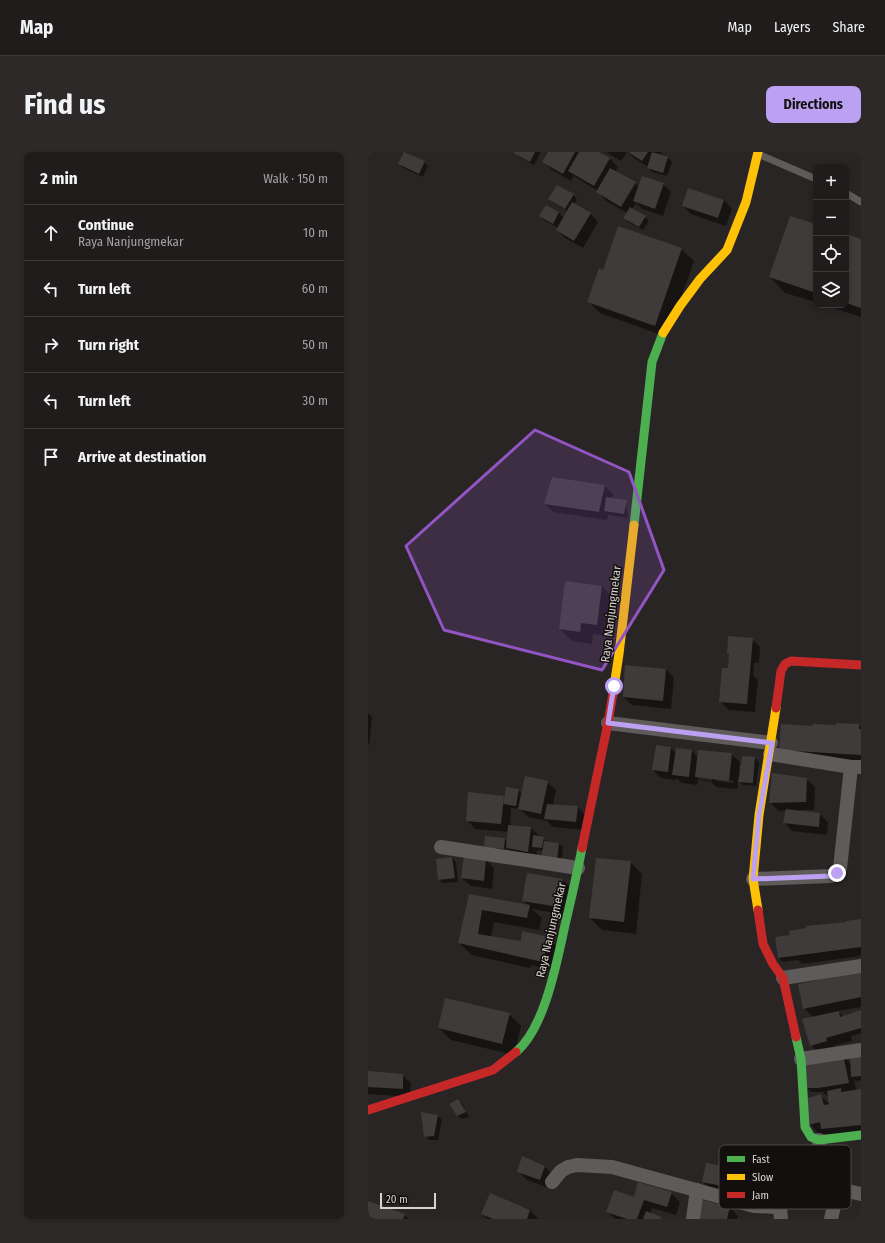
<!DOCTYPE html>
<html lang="en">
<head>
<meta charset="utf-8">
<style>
	body { margin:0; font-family:"Fira Sans Condensed",sans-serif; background:#2d2929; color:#f1f3f6 }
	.controls { position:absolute; right:12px; top:12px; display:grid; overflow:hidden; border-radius:8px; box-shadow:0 2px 6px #0003 }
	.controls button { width:36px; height:36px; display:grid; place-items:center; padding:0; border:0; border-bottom:1px solid #3d3a3b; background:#201c1c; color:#f1f3f6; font:20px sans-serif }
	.scale { position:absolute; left:12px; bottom:10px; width:56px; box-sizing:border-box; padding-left:4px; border:2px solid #d7d1cf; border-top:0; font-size:11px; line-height:14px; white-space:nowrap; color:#d7d1cf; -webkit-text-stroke:3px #130f0d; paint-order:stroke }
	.stop { position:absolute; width:12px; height:12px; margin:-9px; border:3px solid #bca0f2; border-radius:50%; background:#fff }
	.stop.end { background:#bca0f2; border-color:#fff; box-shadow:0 1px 4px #0008 }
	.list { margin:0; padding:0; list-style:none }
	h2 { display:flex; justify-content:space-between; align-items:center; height:52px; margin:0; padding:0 16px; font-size:17px }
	h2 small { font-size:13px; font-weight:400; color:#a2a1a3 }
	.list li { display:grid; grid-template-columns:26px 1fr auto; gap:12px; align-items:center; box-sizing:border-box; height:56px; padding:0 16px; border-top:1px solid #3d3a3b }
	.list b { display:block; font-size:15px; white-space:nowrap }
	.list p { margin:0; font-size:13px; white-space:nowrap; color:#a2a1a3 }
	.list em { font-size:13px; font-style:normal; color:#a2a1a3 }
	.icon { flex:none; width:22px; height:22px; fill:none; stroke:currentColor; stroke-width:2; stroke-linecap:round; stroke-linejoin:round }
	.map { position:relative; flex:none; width:493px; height:1067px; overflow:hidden; border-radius:8px }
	header { display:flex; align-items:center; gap:24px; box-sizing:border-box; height:56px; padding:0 20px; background:#201c1c; border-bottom:1px solid #3d3a3b }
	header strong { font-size:19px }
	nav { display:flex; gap:22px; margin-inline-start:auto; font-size:14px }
	.intro { display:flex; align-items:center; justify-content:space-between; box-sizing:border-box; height:96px; padding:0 24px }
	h1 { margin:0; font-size:28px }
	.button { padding:10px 18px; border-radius:8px; background:#bca0f2; color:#111; font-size:14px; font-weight:700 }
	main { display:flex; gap:24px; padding:0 24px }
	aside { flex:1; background:#201c1c; border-radius:8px; box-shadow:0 2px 6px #0003 }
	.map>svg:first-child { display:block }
</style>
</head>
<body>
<header>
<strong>Map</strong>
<nav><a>Map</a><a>Layers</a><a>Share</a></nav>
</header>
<div class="intro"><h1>Find us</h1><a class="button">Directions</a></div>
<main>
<aside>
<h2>2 min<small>Walk · 150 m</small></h2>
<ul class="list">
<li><svg class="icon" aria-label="ahead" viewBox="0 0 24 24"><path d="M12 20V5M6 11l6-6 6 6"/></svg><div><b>Continue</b><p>Raya Nanjungmekar</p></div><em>10 m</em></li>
<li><svg class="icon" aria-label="left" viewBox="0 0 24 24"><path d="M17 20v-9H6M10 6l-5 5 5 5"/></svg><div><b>Turn left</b></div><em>60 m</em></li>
<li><svg class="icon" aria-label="right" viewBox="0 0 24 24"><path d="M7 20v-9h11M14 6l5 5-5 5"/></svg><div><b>Turn right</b></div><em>50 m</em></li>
<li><svg class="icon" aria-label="left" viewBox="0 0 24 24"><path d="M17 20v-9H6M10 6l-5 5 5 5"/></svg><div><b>Turn left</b></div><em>30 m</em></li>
<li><svg class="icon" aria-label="arrive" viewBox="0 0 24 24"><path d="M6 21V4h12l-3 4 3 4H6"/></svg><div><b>Arrive at destination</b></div></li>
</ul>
</aside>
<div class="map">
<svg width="493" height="1067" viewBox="0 0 493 1067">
	<rect width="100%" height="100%" fill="#2a2525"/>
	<g fill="#0007" fill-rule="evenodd">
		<path d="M147,0H173L166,13L151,5L147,1Z"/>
		<path d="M181,0H229L242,7L250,15L247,20L267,31L271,35L295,32L303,40L295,64L274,57L268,51L264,58L277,65L281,69L275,78L260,70L256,66L259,61L238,49L230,40V39L206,24L203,29L184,18L176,10Z"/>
		<path d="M238,0H259L253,9Z"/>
		<path d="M260,0H294L292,3L300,6L304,10L299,24L284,20L280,15L266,6Z"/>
		<path d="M56,10L60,14L55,25L35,16L31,12Z"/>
		<path d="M205,43L209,47L206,52L222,61L230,70L215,96L197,86L189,78L190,76L176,68L172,64L178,54L191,61L196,66L199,59L186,51L182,47Z"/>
		<path d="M356,48L364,57L358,74L323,62L315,54Z"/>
		<path d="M448,74V150L417,141L402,125Z"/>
		<path d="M478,83L493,88V165L456,153H478Z"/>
		<path d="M313,97L326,109L299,185L232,161L220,149L235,119Z"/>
		<path d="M185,326L237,334L245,342L244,347L258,349L260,366L240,363L239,368L185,360L177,352Z"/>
		<path d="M234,434L246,447L241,484L225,482L224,492L204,489L192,477Z"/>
		<path d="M384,487L392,495L391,511H386L385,523L390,528L387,560L361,558L352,549L361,518L362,504L360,501Z"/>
		<path d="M298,517L306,526L303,557L264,553L256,545Z"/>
		<path d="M0,561L4,565L1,593H0Z"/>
		<path d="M491,573L493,576V610L416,602L445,575Z"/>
		<path d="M288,594L303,596L308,601L324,599L330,605L363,602L372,610L371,618H373L387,606L391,610L388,634L375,633L370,628L369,637L348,635L343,629V630L332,628L330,626L329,633L314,631L308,626V628L293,626L285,618ZM331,624L344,627V629L331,627ZM348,627L366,629L365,631L348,629Z"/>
		<path d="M438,627L447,635L446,658H433V660L452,662L460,671L459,683L424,679L416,670L419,658L411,659L402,650Z"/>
		<path d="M179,630L188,638L185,653L210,655L218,664L216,678L185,675L179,669L160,665L152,657L143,656L142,674L163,676L171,684L175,686L179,690L191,691L195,695L193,713L176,699L169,698L168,707L147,704L140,697V700L121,698L136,687L139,690L140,680L107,677L99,668L135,645L137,646L150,638L154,642Z"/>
		<path d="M84,706L88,710L90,730L75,731L71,727Z"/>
		<path d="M118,708L126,716L124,737L103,734L94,726Z"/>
		<path d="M262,710L274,722L268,782L234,778L222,766Z"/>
		<path d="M160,722L195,728L203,736L199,763L164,757L174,766L171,778L126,770L123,785L152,790L181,786L189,795L183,818L163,813L162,816L104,803L91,791L102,743L161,754L155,748Z"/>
		<path d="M493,768V804L434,812L430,808L415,810L411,806L423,783L458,774Z"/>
		<path d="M493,821V855L470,859L476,865L493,860V881L483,884L484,889L465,894L466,898L451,902L443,893L445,865L436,856Z"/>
		<path d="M141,862L153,874L146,903L83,888L71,876Z"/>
		<path d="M475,904L483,912L493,905V928L488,929L486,927L488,939L493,938V986L450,981L442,972L452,943L462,953L461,944H459L455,940H443L439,936Z"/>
		<path d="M0,920L34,923L43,931L42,945L0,942Z"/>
		<path d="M90,948L94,952L101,965L94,967L89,963Z"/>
		<path d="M54,961L70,964L74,968L70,988H61L57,984Z"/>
		<path d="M177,1015L185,1023L181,1036L159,1028L150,1019Z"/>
		<path d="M372,1018L380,1026L377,1045L343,1038L335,1030Z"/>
		<path d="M303,1041L312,1050L308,1063L284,1056L282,1062L294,1067H247L239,1059L266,1046Z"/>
		<path d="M122,1042L162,1058L170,1067H119L114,1062Z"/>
		<path d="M0,1050L36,1063L41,1067H0Z"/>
		<path d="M362,1055L370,1064L369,1067H332Z"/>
	</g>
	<g fill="#3f3b3b">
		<path d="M36,0L57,9L51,22L30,12Z"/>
		<path d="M146,0H167L162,10L145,1Z"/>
		<path d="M180,0H207L195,22L174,10Z"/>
		<path d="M211,0H231L242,6L226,34L200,19Z"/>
		<path d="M260,0H280L274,9Z"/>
		<path d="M284,0L300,5L295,21L279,16Z"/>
		<path d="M242,16L268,30L253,55L228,40Z"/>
		<path d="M274,24L296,31L287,57L265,49Z"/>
		<path d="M189,33L206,42L197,57L180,47Z"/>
		<path d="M320,36L356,48L350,66L314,54Z"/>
		<path d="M204,50L223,61L206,89L188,78Z"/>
		<path d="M178,53L191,60L185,72L171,64Z"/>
		<path d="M262,55L278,64L271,75L255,66Z"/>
		<path d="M422,64L448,72V141L401,125Z"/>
		<path d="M250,74L314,96L287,174L219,150L231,116L235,118Z"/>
		<path d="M478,82L493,87V156L478,151Z"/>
		<path d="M184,325L237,333L231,360L176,352Z"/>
		<path d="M238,345L259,348L256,362L236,359Z"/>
		<path d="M197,429L234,434L229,473L213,471L212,480L191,477Z"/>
		<path d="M360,484L385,486L379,552L351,550L354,516H360L361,502H359Z"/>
		<path d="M257,513L298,517L295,549L255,545Z"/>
		<path d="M468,571L491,572V577H493V603L411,598L413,572L444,574L445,572L468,573Z"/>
		<path d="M288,593L303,595L300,620L284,618Z"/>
		<path d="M308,596L324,598L321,625L304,623Z"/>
		<path d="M330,598L364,601L361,629L327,625Z"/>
		<path d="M374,604L387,605L385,631L370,630Z"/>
		<path d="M404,621L439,626L438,650L401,651Z"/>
		<path d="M157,624L180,629L173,662L150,657Z"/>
		<path d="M138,635L151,637L148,654L135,652Z"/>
		<path d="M100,640L136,644L133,672L98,669Z"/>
		<path d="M179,652L210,654L208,670L176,667Z"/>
		<path d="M418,657L452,661L451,675L415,671Z"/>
		<path d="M140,673L163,675L160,700L138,696Z"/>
		<path d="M165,683L176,685L174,696L164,695Z"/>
		<path d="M117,684L137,686L136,697L116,695Z"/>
		<path d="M176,689L191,691L189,710L173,707Z"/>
		<path d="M96,704L118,707L116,729L93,726Z"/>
		<path d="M84,705L87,726L70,728L68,707Z"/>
		<path d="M228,706L263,709L256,770L221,766Z"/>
		<path d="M159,721L195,727L191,755L154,749Z"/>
		<path d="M101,742L162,753L159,766L114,758L110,782L153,789L154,779L181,785L175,810L90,791Z"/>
		<path d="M493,767V795L410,806L407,785L422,783L421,779L438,776V774L478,770V769Z"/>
		<path d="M493,820V845L435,857L430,832L450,828L449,826Z"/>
		<path d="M77,846L142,861L134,892L70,876Z"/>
		<path d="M493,858V876L458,886L459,889L442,894L434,867L471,859L472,865Z"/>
		<path d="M475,902L481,931L450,936H438L436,913Z"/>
		<path d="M493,904V924L483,925L482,905Z"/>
		<path d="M0,919L35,922V937L0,935Z"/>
		<path d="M473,936V940L493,937V973L453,977L452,970L441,973L437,947L453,942L456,953L461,952L459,939Z"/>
		<path d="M90,947L98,960L89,964L81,952Z"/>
		<path d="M53,960L70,963L66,984L56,985Z"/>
		<path d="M154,1004L177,1014L172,1028L149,1020Z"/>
		<path d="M338,1011L373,1017L369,1037L334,1030Z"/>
		<path d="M270,1030L304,1040L299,1055L276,1048L269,1067H259L238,1060L246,1038L266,1045Z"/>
		<path d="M122,1041L162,1058L159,1067H125L113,1062Z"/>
		<path d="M335,1048L362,1055L359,1067H331Z"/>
		<path d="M0,1049L37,1062L35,1067H0Z"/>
		<path d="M278,1059L293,1065V1067H275Z"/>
	</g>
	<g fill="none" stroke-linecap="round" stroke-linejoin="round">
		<g stroke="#5e5b5a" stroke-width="7">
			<path d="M390,2L448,27"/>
			<path d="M478,41L493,50"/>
		</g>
		<g stroke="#5e5b5a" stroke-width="14">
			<path d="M240,571L403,591"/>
			<path d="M402,602L483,615H492"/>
			<path d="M73,695L210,716"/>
			<path d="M385,727L463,724L469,721L472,716L483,615"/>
			<path d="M415,826L493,814"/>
			<path d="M433,907L493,898"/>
			<path d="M451,988C451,1004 455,1029 471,1036C478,1040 486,1040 493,1042"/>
			<path d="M184,1030L193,1019L200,1015L209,1013L244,1015L386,1054L408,1055L412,1057L413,1067"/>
			<path d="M325,1067L329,1038"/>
			<path d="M463,1067L470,1036"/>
		</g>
		<g stroke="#4caf50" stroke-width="9">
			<path d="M266,373L284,210L295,181"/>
			<path d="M428,885L433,907L437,975L443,985L451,988L493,983"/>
			<path d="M148,900C177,876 189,809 197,773C203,748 209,722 214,696"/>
		</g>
		<g stroke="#ffc107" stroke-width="9">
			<path d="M295,181L312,154L332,127L359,98L378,50L390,0"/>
			<path d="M245,541L251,502L266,373"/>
			<path d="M390,758L385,727L391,663L408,556"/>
		</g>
		<g stroke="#c62828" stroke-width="9">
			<path d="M408,556L413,519L417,512L423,509L493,513"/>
			<path d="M214,696L240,571L245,541"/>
			<path d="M390,758L395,792L405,812L415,826L428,885"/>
			<path d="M0,958L125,918L148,900"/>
		</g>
	</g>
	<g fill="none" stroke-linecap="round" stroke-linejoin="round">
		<path stroke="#bca0f2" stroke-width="5" d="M246,534L240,571L404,591L391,663L385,727L463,724L469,721"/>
	</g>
	<path fill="#9255c3" fill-opacity="0.2" stroke="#9255c3" stroke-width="3" stroke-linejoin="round" d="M167,278L261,320L296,418L234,518L76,478L38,394Z"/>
	<g text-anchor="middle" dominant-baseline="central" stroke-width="3" stroke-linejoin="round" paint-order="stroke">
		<g font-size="12" fill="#d7d1cf" stroke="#130f0d">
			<text transform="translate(243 462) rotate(-83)">Raya Nanjungmekar</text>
			<text transform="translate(183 778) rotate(-77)">Raya Nanjungmekar</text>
		</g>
	</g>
	<rect x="351" y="993" width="132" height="64" rx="6" fill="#130f0d" stroke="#4e4947" stroke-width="1"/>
	<rect x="359" y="1004" width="18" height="6" fill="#4caf50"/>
	<rect x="359" y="1022" width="18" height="6" fill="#ffc107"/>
	<rect x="359" y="1040" width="18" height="6" fill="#c62828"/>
	<g font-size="11" fill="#d7d1cf">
		<text x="384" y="1011">Fast</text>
		<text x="384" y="1029">Slow</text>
		<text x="384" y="1047">Jam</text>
	</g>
</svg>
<div class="controls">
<button>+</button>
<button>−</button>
<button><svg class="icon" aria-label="locate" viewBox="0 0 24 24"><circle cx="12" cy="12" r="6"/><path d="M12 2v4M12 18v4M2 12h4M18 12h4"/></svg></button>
<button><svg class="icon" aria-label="layers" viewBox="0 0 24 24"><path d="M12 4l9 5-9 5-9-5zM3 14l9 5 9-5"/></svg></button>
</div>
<div class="scale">20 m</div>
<div class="stop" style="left:246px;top:534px"></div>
<div class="stop end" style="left:469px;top:721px"></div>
</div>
</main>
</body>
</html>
